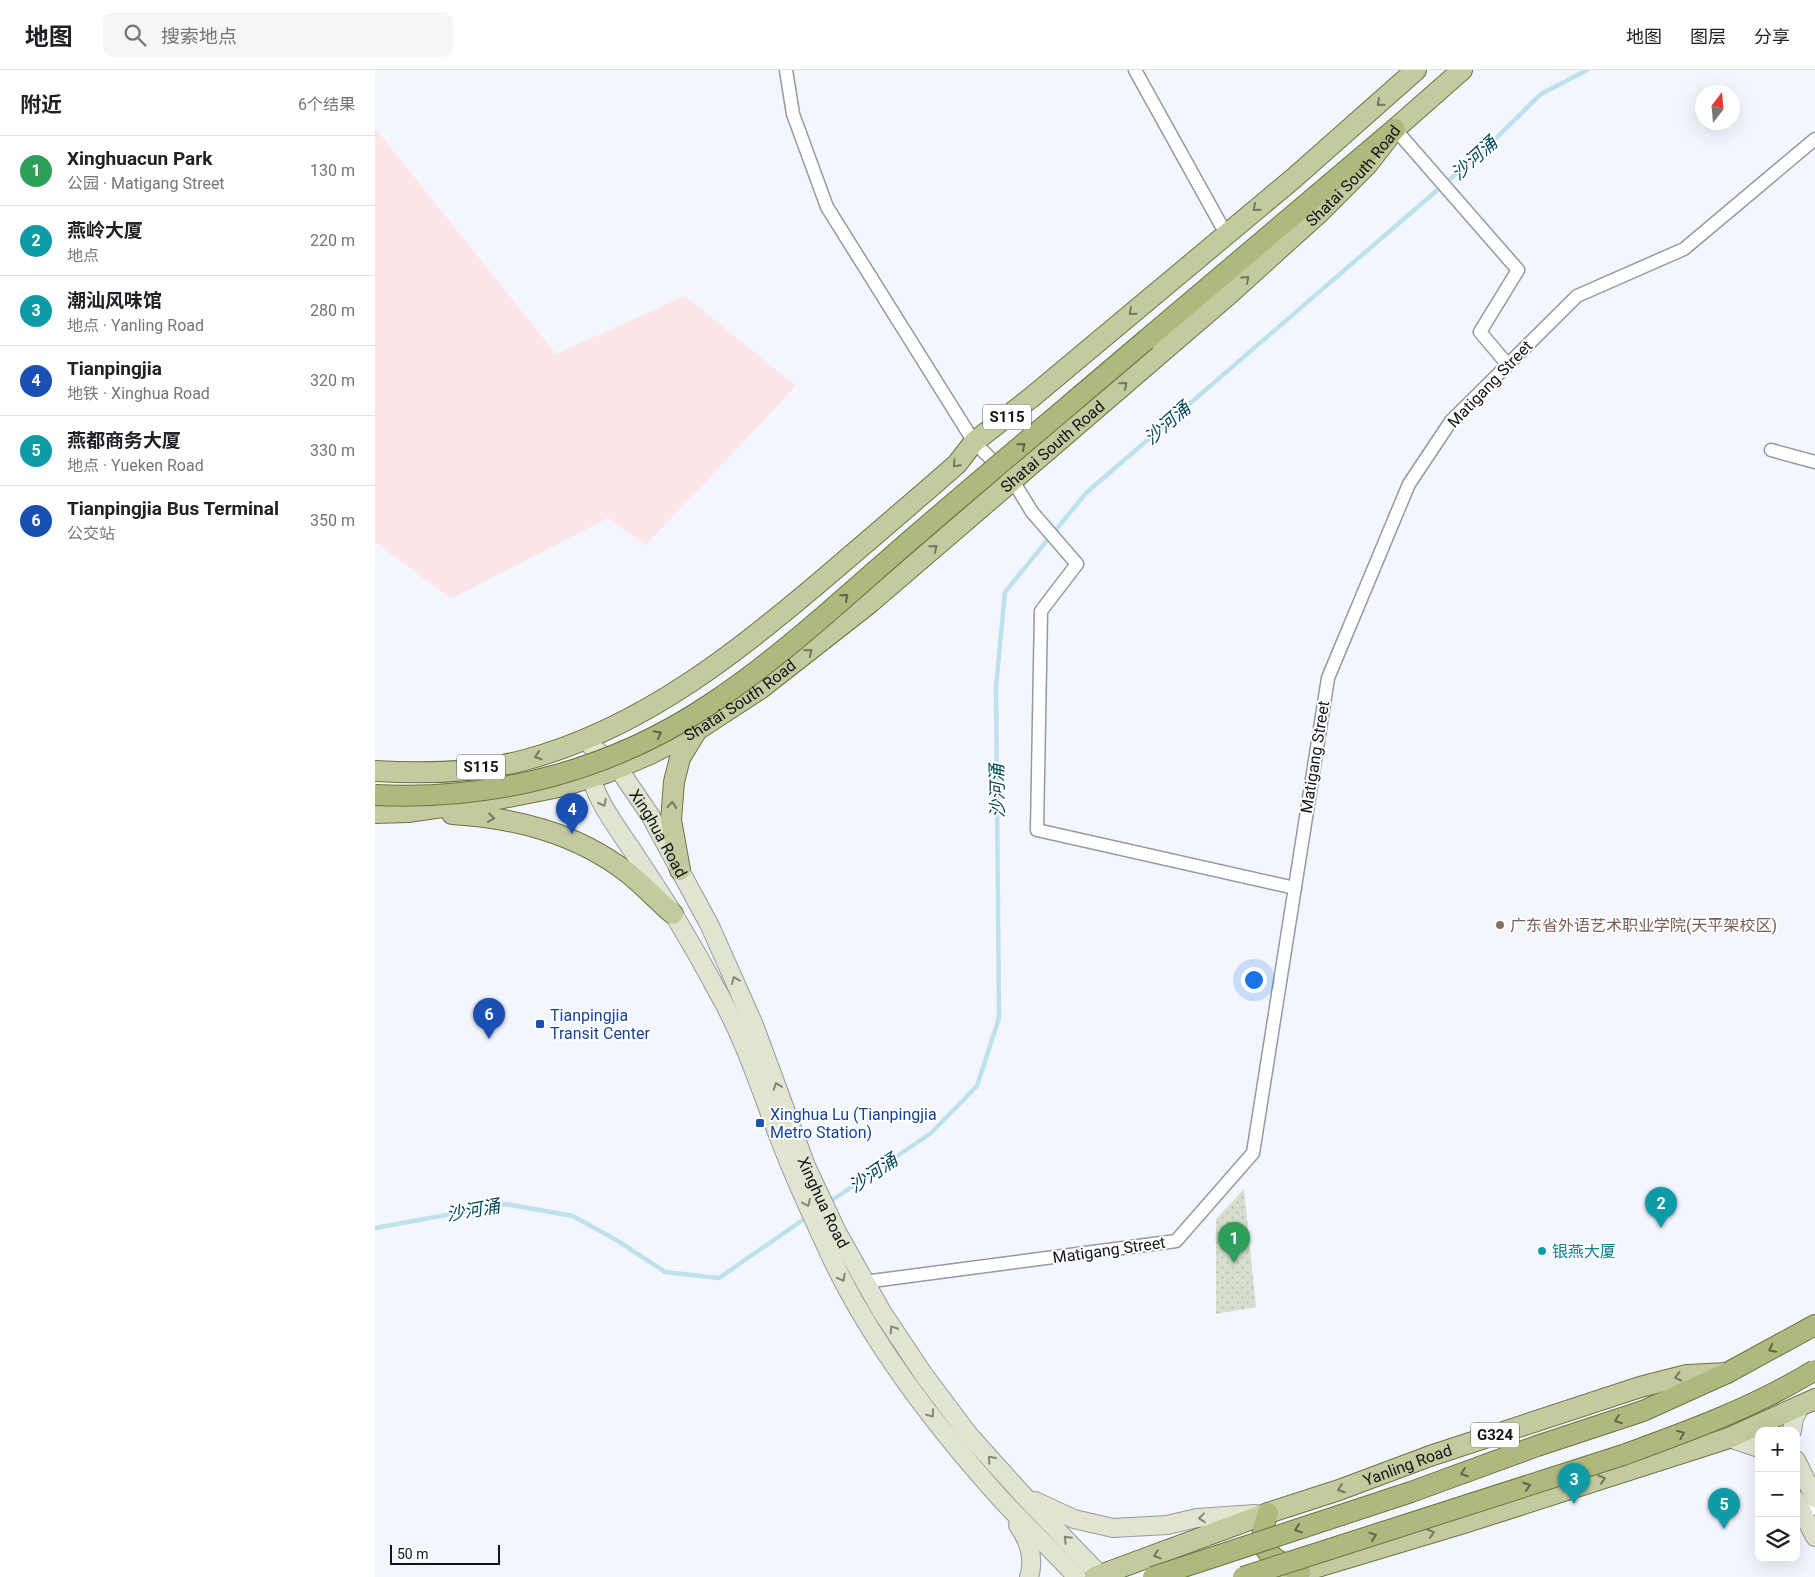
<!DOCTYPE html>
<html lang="zh">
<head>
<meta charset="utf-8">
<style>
	body { margin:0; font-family:Roboto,"Noto Sans SC",sans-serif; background:#f6f6f6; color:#202124 }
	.controls { position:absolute; right:15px; bottom:15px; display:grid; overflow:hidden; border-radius:10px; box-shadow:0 5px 20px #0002 }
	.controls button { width:45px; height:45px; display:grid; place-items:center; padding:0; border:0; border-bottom:1px solid #e0e0e0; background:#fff; color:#202124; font:25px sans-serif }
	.compass { position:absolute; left:1320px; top:15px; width:45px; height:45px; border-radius:50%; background:#fff; box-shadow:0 5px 20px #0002; rotate:16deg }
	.scale { position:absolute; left:15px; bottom:12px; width:110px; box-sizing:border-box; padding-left:5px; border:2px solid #121317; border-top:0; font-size:14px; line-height:18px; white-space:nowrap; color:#121317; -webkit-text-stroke:4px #fff; paint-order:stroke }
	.you { position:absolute; left:878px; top:909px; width:18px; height:18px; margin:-12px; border:4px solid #fff; border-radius:50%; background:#1a73e8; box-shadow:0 0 0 8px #1a73e833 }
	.badge { display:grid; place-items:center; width:32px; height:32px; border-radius:50%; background:#7c3aed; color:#fff; font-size:16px; font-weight:700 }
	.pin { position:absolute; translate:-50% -41px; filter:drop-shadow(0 1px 2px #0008) }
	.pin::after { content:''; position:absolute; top:26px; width:18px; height:15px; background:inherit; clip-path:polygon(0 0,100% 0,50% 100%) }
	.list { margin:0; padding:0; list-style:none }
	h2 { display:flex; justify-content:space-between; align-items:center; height:65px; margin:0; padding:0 20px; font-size:21px }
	h2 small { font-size:16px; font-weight:400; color:#757577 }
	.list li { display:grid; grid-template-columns:32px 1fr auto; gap:15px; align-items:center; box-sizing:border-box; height:70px; padding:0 20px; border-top:1px solid #e0e0e0 }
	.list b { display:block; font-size:19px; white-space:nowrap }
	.list p { margin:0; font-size:16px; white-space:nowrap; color:#757577 }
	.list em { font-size:16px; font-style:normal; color:#757577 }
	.icon { flex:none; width:28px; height:28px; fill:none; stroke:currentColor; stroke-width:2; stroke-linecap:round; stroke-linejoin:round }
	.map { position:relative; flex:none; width:1440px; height:1507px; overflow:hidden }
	header { display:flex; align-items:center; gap:30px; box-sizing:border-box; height:70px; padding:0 25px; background:#fff; border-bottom:1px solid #e0e0e0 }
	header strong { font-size:24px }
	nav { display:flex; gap:28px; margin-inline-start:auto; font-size:18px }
	.search { width:350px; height:45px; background:#f6f6f6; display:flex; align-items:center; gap:12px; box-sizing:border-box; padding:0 18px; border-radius:10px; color:#757577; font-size:19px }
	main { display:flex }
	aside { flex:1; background:#fff }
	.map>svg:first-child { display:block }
</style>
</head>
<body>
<header>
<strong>地图</strong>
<div class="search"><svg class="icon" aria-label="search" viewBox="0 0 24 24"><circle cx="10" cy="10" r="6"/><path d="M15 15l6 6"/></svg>搜索地点</div>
<nav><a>地图</a><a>图层</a><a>分享</a></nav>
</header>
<main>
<aside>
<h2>附近<small>6个结果</small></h2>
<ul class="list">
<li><span class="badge" style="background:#2e9e5b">1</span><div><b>Xinghuacun Park</b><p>公园 · Matigang Street</p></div><em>130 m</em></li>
<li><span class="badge" style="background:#0f9aa8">2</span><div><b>燕岭大厦</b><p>地点</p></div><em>220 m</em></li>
<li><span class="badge" style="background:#0f9aa8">3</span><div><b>潮汕风味馆</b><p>地点 · Yanling Road</p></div><em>280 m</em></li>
<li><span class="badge" style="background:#1a4fb4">4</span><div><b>Tianpingjia</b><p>地铁 · Xinghua Road</p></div><em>320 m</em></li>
<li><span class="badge" style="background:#0f9aa8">5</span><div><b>燕都商务大厦</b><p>地点 · Yueken Road</p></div><em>330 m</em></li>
<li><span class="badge" style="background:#1a4fb4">6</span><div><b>Tianpingjia Bus Terminal</b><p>公交站</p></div><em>350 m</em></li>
</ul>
</aside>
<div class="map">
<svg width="1440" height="1507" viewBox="0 0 1440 1507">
	<defs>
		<pattern id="green-dots" width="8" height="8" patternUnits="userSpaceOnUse" patternTransform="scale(1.25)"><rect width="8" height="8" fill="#d6dfcf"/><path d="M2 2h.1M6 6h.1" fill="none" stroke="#b7beb1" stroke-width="1.8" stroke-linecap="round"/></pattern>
	</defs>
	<rect width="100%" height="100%" fill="#f4f6fd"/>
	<path fill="#fce6e8" d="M0,58L181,284L310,226L421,316L271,475L233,448L76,529L0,472Z"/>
	<path fill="url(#green-dots)" d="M869,1119L881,1237L841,1244V1149Z"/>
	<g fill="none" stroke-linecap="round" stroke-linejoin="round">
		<g stroke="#bee1ee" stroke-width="4.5">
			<path d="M453,1133L556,1063L602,1016L624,948L621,617L630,522L711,423L1110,79L1166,24L1212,0"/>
			<path d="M0,1158L131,1134L198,1146L243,1171L290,1202L344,1208L432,1147"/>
		</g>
		<defs>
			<g id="minor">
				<path d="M411,0L418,44L452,137L599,372L638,411L657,442L702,494L666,541L662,760L920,818"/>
				<path d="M760,0L846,155"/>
				<path d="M1020,59L1143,200L1105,262L1133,295"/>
				<path d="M1396,380L1440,392"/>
				<path d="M489,1212L801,1171L878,1083L953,608L1034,414L1076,351L1202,226L1309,179L1440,69"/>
				<path d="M1427,1442L1440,1438"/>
			</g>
			<g id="secondary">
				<path id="s1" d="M209,670L243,698L275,745L335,856L379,955L431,1096L462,1162L507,1242L549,1305L594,1365L648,1425L725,1505"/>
				<path d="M213,695C219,731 246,762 265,792C294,835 320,879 344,924C370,970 386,1021 405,1070C420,1110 439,1150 457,1189C497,1273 563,1359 625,1428C650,1455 677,1480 702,1507"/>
				<path d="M1417,1361L1419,1348L1425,1337"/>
				<path d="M1354,1368L1384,1378"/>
				<path d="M1421,1390L1440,1428"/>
				<path d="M1421,1430L1440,1467"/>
				<path d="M660,1431L699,1449L738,1458L792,1455L822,1448L880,1444"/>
				<path d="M643,1455C654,1471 660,1488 654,1507"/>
			</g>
			<g id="primary">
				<path d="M0,701C49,704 102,703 150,690C269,658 367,579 459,500C500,465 541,430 582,394L599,372L657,327L919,108L1041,0"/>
				<path id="s2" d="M0,743L33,742L128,728L184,717L231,703L273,685L322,660L385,619L496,532L851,227L945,142L992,95L1020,59L1087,0"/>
				<path d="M77,744C141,748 201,763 253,803C269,816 283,831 298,844"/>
				<path d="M305,800L296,750L299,712L305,688L322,660"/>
				<path id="s3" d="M720,1507L893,1443L964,1420L1055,1386L1265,1317L1312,1305L1352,1303"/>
				<path d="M909,1507L1089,1453L1354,1368L1440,1329"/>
			</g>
			<g id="trunk">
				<path d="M771,270L1020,59"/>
				<path d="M1036,1422L1162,1376L1268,1341L1352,1303L1440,1255"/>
				<path d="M893,1443C878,1481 894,1486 925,1502"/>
			</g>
		</defs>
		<use href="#minor" stroke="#9699a4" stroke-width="15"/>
		<use href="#secondary" stroke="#9699a4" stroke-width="20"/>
		<use href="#primary" stroke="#6c7345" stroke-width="22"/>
		<use href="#trunk" stroke="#6c7345" stroke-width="22"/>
		<use href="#minor" stroke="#fff" stroke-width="12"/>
		<use href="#secondary" stroke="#e1e5cf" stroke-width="18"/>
		<use href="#primary" stroke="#c4ca9e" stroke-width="20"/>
		<use href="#trunk" stroke="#b0b87e" stroke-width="20"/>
		<defs>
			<g id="trunk-bridge">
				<path d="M0,725C118,731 235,701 334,635C404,589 468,529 531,474C611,405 691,338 771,270"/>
				<path d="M778,1507L1036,1422"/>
				<path d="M868,1507L1248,1385C1314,1361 1380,1337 1440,1300"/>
			</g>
		</defs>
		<use href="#trunk-bridge" stroke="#6c7345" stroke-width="22" stroke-linecap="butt"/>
		<use href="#trunk-bridge" stroke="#b0b87e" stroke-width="20"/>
	</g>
	<defs><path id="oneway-chevron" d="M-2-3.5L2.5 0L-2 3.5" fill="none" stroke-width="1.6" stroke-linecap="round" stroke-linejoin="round" transform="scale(1.25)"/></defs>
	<g stroke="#747861">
		<use href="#oneway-chevron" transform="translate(1005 33) rotate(139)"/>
		<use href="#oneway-chevron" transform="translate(881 138) rotate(140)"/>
		<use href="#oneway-chevron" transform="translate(871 209) rotate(-42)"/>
		<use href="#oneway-chevron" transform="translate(757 242) rotate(140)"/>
		<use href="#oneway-chevron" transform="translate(749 315) rotate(-41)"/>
		<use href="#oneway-chevron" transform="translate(581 394) rotate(134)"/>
		<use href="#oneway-chevron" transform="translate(559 478) rotate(-40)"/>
		<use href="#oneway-chevron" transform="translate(434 582) rotate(-39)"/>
		<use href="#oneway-chevron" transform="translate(163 686) rotate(162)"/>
		<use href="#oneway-chevron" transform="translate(297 735) rotate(-85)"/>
		<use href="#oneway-chevron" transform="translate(116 748) rotate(8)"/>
		<use href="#oneway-chevron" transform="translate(1303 1307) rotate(167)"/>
		<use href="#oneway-chevron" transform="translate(1227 1409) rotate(-17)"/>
		<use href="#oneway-chevron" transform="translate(966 1419) rotate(160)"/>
		<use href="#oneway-chevron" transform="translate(1056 1463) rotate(-17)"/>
		<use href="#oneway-chevron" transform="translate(782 1485) rotate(161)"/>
	</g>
	<g stroke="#61664a">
		<use href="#oneway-chevron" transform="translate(647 376) rotate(-40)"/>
		<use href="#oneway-chevron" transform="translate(470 527) rotate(-41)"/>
		<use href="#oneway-chevron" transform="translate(283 664) rotate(-28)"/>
		<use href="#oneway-chevron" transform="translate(1397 1279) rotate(152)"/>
		<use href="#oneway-chevron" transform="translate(1243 1350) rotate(160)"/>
		<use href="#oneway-chevron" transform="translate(1306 1364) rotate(-22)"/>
		<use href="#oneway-chevron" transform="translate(1089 1403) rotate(160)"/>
		<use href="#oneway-chevron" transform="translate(1152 1416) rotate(-18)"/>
		<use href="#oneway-chevron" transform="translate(923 1459) rotate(162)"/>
		<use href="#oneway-chevron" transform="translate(998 1466) rotate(-18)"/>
	</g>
	<g stroke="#84867c">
		<use href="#oneway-chevron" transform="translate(228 733) rotate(63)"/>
		<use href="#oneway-chevron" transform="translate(360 910) rotate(-113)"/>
		<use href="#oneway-chevron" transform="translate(402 1016) rotate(-109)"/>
		<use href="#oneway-chevron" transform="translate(432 1133) rotate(65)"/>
		<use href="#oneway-chevron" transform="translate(467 1208) rotate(62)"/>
		<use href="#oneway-chevron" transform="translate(518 1259) rotate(-123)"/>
		<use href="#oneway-chevron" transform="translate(556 1344) rotate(53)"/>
		<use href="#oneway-chevron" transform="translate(616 1389) rotate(-131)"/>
		<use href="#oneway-chevron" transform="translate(827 1448) rotate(174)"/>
		<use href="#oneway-chevron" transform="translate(692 1469) rotate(-134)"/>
	</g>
	<circle fill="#8d6e63" stroke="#fff" stroke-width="2" cx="1125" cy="855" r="5"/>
	<g fill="#1a4fb4" stroke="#fff" stroke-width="2">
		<rect x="160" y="949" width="10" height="10" rx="2.5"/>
		<rect x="380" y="1048" width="10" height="10" rx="2.5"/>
	</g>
	<circle fill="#0f9aa8" stroke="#fff" stroke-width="2" cx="1167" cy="1181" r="5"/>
	<g text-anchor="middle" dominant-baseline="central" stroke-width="4" stroke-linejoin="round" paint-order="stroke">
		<g fill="#fff" stroke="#595a5d" stroke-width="1">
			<rect x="608" y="334.5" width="48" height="25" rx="4"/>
			<rect x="82" y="684.5" width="48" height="25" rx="4"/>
			<rect x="1096" y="1352.5" width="48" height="25" rx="4"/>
		</g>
		<g font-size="15" font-weight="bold" fill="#121317">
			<text x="632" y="347">S115</text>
			<text x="106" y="697">S115</text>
			<text x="1120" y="1365">G324</text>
		</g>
		<g font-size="16" fill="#121317" stroke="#fff">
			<text stroke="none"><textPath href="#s2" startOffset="1196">Shatai South Road</textPath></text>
			<text transform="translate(1115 314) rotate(-46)">Matigang Street</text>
			<text stroke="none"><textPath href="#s2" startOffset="791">Shatai South Road</textPath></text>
			<text stroke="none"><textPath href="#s2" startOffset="388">Shatai South Road</textPath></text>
			<text transform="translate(940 687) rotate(-81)">Matigang Street</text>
			<text stroke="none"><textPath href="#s1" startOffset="121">Xinghua Road</textPath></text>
			<text stroke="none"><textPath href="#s1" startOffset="526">Xinghua Road</textPath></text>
			<text transform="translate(734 1180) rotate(-8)">Matigang Street</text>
			<text stroke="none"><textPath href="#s3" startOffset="332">Yanling Road</textPath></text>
		</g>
		<g font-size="16" fill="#785e54" stroke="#fff" text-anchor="start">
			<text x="1135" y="855">广东省外语艺术职业学院(天平架校区)</text>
		</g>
		<g font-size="16" fill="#164399" stroke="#fff" text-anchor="start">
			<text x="175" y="945">Tianpingjia<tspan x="175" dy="18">Transit Center</tspan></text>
			<text x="395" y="1044">Xinghua Lu (Tianpingjia<tspan x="395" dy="18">Metro Station)</tspan></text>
		</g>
		<g font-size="16" fill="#0d838f" stroke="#fff" text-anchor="start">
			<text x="1177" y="1181">银燕大厦</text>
		</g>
		<g font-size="18" font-style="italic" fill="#00485b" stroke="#fff">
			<text transform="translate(1099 88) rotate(-42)">沙河涌</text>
			<text transform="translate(792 353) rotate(-41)">沙河涌</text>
			<text transform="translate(622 721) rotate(-91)">沙河涌</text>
			<text transform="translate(498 1103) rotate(-34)">沙河涌</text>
			<text transform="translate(98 1140) rotate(-10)">沙河涌</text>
		</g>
	</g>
</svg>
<div class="controls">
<button>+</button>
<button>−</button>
<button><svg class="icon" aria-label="layers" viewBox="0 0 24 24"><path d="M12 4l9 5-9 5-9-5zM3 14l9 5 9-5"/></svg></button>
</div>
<svg class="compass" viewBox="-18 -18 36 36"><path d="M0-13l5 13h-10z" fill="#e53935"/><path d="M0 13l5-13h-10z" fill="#757577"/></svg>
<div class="scale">50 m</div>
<div class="you"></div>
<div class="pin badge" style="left:859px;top:1193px;background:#2e9e5b">1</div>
<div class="pin badge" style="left:1286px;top:1158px;background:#0f9aa8">2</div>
<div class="pin badge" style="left:1199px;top:1434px;background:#0f9aa8">3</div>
<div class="pin badge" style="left:197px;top:764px;background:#1a4fb4">4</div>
<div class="pin badge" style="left:1349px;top:1459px;background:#0f9aa8">5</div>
<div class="pin badge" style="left:114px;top:969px;background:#1a4fb4">6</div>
</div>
</main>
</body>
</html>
